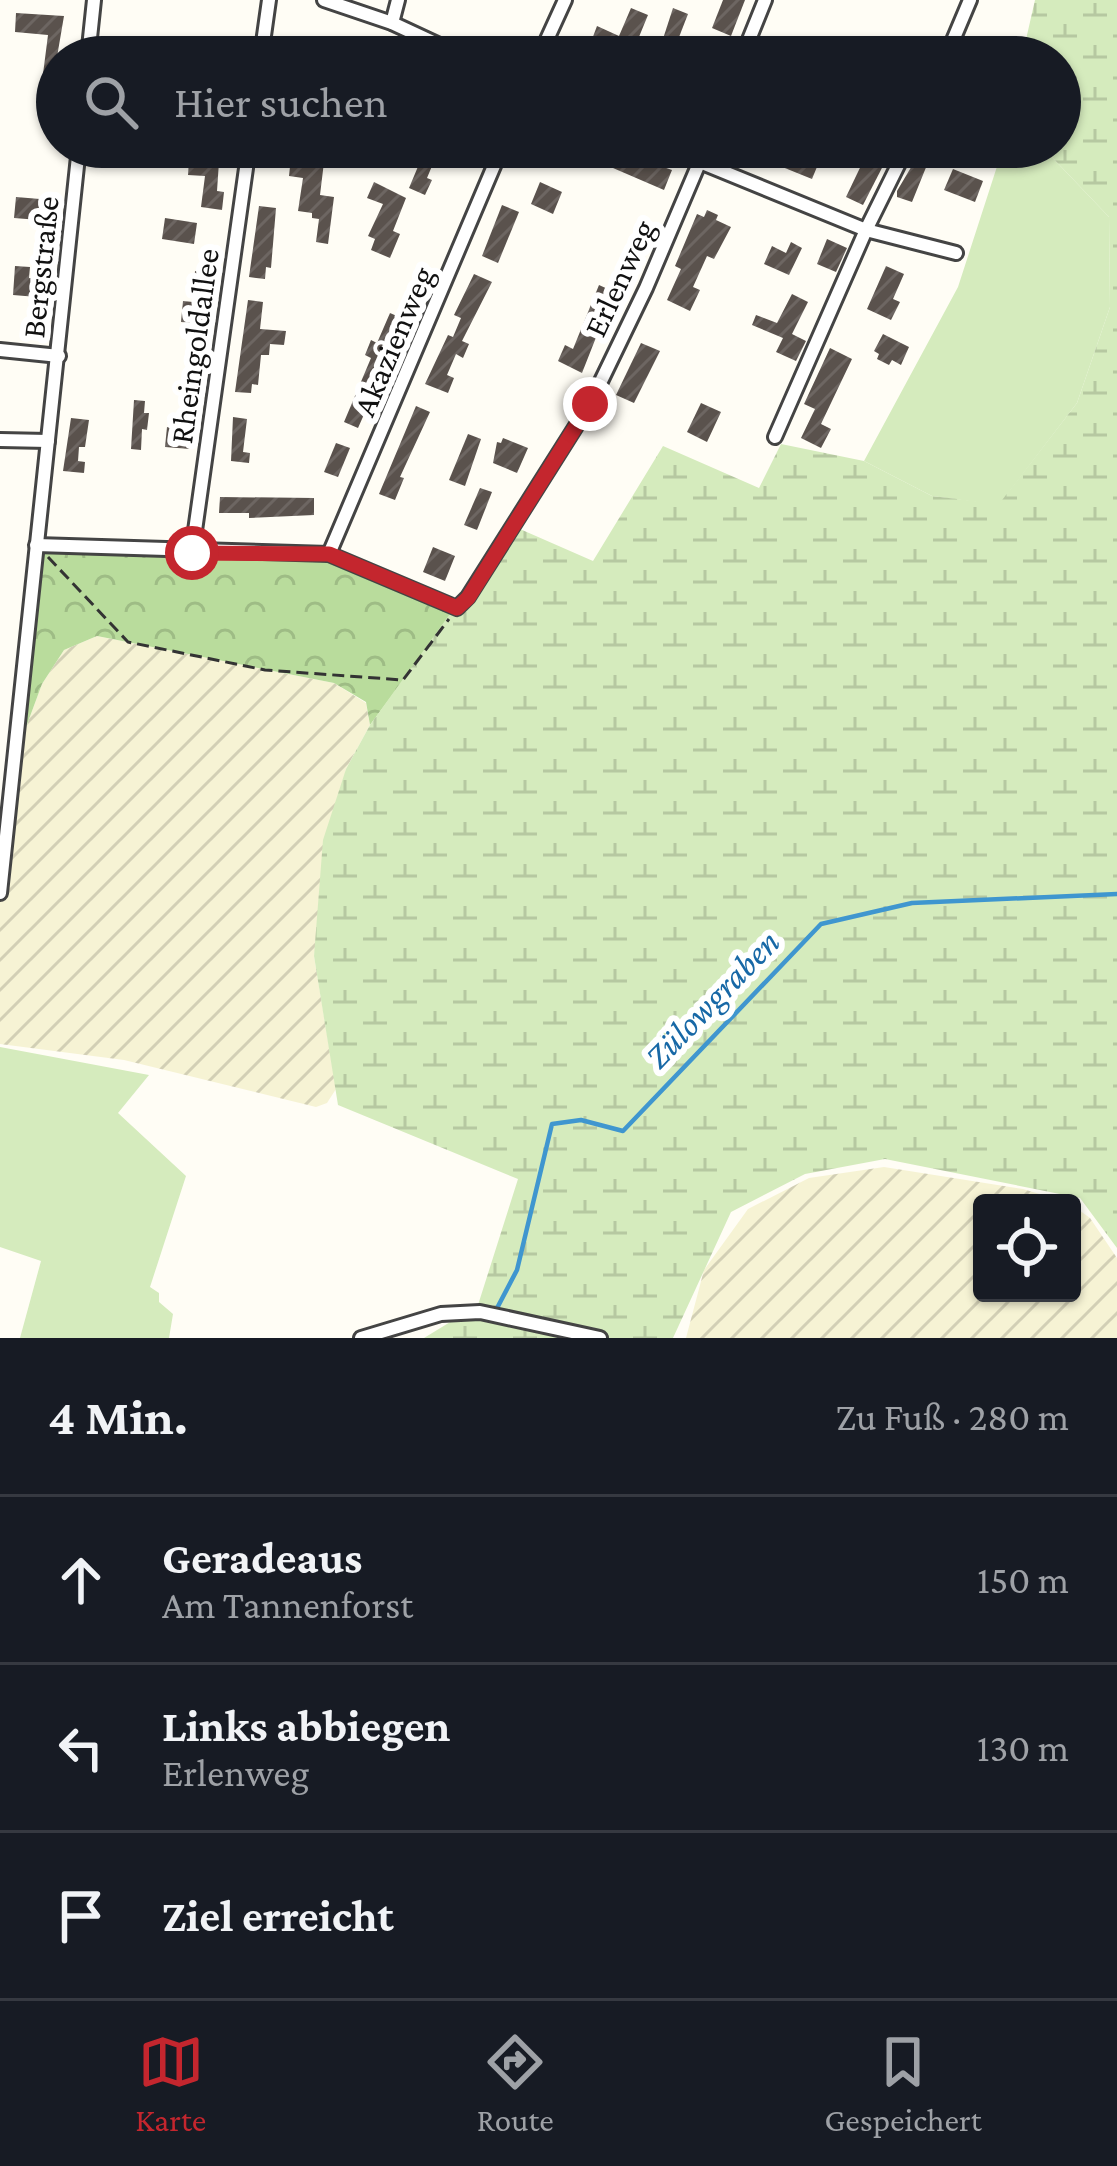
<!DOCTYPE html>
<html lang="de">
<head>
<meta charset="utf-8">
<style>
	body { margin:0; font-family:"Crimson Pro",serif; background:#20242c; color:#f1f3f6 }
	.controls { position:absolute; right:36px; bottom:36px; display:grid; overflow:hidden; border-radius:12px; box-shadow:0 3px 9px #0004 }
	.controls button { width:108px; height:108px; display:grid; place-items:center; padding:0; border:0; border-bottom:3px solid #363941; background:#171b24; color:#f1f3f6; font:60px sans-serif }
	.stop { position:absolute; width:36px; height:36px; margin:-27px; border:9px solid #c4262e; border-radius:50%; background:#fff }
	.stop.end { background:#c4262e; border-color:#fff; box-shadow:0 3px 12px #0008 }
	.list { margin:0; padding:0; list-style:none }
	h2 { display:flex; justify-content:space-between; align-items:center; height:156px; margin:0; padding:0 48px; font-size:51px }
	h2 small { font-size:39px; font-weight:400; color:#9ea1a6 }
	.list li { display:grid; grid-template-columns:78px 1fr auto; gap:36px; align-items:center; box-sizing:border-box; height:168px; padding:0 48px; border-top:3px solid #363941 }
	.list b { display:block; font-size:45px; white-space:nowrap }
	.list p { margin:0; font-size:39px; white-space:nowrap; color:#9ea1a6 }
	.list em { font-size:39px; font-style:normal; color:#9ea1a6 }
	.icon { flex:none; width:66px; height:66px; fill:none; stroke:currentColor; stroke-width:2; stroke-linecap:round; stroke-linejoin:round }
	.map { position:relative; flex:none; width:1117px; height:1338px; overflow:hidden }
	.search { position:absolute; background:#171b24; box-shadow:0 3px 9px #0004; left:36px; right:36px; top:36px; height:132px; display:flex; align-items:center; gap:30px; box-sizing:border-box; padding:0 42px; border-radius:66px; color:#9ea1a6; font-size:45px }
	.sheet { height:660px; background:#171b24 }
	nav { display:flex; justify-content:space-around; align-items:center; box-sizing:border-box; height:168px; border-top:3px solid #363941; background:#171b24; font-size:33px; color:#9ea1a6 }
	nav a { display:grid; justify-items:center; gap:6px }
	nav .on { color:#c4262e }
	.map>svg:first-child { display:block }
</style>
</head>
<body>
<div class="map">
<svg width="1117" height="1338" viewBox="0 0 1117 1338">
	<defs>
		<pattern id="farmland-furrows" width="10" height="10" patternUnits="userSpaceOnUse" patternTransform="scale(3)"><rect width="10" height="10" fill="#f6f3d4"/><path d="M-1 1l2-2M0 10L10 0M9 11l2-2" fill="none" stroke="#d2cfb5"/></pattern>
		<pattern id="forest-crowns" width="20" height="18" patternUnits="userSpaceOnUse" patternTransform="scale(3)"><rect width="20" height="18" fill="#b9dc9c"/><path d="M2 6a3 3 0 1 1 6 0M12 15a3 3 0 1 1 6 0" fill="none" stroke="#9ebc85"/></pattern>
		<pattern id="wetland-marsh" width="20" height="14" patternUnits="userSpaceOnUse" patternTransform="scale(3)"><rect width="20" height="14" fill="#d5ebbd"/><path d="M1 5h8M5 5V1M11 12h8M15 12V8" fill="none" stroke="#b6c8a1"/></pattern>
		<pattern id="building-hatch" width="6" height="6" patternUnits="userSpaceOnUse" patternTransform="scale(3)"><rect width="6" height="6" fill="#5a524d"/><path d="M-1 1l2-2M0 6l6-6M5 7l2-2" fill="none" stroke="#6d6662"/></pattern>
	</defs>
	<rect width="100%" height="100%" fill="#fffdf5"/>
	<g fill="url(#farmland-furrows)">
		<path d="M97,636L334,683L366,703L370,725L346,769L314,956L336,1089L327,1103L316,1107L124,1060L0,1044V893L15,757L42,684L64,650Z"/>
		<path d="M884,1167L1023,1189L1069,1203H982V1293H1072V1205L1090,1218L1117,1258V1338H686L704,1270L748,1209L809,1178Z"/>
	</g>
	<g fill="#d5ebbd">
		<path d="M1003,148L1049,154L1109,217L1110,307L1077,403L999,505L932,496L864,461L958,287Z"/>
		<path d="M0,1047L149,1075L118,1113L186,1176L150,1287L159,1293V1302L173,1314L169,1338H20L41,1261L0,1247Z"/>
	</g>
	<path fill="url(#forest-crowns)" d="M36,545L329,554L457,608L370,725L366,702L334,683L97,636L64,650L42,684L15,757Z"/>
	<path fill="url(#wetland-marsh)" d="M1035,0H1117V1248L1080,1198L885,1159L805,1174L731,1212L673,1338H424L478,1305L518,1179L338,1105L314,956L323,840L346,769L370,725L513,526L593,561L663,446L759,488L781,444L864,461L932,496L999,504L1077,403L1110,307L1109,217L1049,154L1003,148L1060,147V57H1022Z"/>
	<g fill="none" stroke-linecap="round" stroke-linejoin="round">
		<path stroke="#3f96cf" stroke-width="4.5" d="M495,1312L517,1270L552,1124L581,1120L623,1131L821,924L912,903L1117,894"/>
	</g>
	<g fill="url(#building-hatch)">
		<path d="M723,0H745L731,36L712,28Z"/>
		<path d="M631,8L648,15L634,49L652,57H627L591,42L597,26L619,36Z"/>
		<path d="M673,8L688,14L674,50L661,45Z"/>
		<path d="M16,13L64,16L57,57V114L38,113L48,35L15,32Z"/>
		<path d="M190,147H220L217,191L224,192L222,210L201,207L205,176L188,175Z"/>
		<path d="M399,147H457L452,160L437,154L427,178L432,180L425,195L409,188L422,157Z"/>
		<path d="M771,147L801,160L803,155L819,162L812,179L765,160Z"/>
		<path d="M923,147L939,150L935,162L929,160L912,202L897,197V191Z"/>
		<path d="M868,151L886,160L863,205L846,197Z"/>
		<path d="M620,152L672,170L664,190L613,168Z"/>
		<path d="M291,157L324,162L320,195L334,197L328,244L316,242L319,219L312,218V213L298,211L303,178L289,176Z"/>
		<path d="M953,169L983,181L975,202L944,190Z"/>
		<path d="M374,182L406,198L393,231L400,234L390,258L371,250L375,239L368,236L383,204L367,198Z"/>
		<path d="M540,182L562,192L553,214L531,204Z"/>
		<path d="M16,197L40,199L39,220L14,218Z"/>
		<path d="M502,205L519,212L498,263L482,256Z"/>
		<path d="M259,206L276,208L271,268L266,267L265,279L249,277Z"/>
		<path d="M707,210L718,215L716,220L731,227L714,259L707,256L693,287L700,290L690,311L667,300L681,269L675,266L697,214L704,217Z"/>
		<path d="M165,218L197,223L194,244L162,239Z"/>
		<path d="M827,239L847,248L836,272L817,264Z"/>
		<path d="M791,242L802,248L789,275L764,264L772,246L786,253Z"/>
		<path d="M15,266L30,267L29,278L38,279L37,297L13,295Z"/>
		<path d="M886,266L904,274L893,299L900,302L891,320L867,309Z"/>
		<path d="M195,271L217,273L216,289L208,288L205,324L181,322L183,301L193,302Z"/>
		<path d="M474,274L492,282L462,341L469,344L463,358L456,354L447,375L454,378L448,393L425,384L448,335L453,337L461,318L454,315Z"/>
		<path d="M599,285L621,295L615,310L608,307L582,373L558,361L565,345L573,349Z"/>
		<path d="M792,294L808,302L792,334L806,341L796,361L776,352L783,338L752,325L756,315L777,323Z"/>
		<path d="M248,300L263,302L260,329L286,331L284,345L270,344L269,355H261L258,385L252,384L251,393L235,392Z"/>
		<path d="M390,313L406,320L358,428L344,422L371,358L365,355L371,340L377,343Z"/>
		<path d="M883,334L909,347L901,365L892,360L889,365L877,359L879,354L874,351Z"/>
		<path d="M641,343L660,351L634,403L616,395Z"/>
		<path d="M830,348L852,359L821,424L831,429L821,448L801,438L815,409L804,404Z"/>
		<path d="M134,400L145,401L144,413H149L147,430L142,429L141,450L131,449Z"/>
		<path d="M701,403L721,412L707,442L687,432Z"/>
		<path d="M416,406L430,412L400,477L404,478L395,500L379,494Z"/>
		<path d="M233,417L247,419L243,452L250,453L249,463L231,461Z"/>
		<path d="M71,418L89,420L85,447H79L78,461L85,462L84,473L63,471Z"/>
		<path d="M167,427L192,430L190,449L165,447Z"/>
		<path d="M468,434L481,439L465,486L449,480Z"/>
		<path d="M503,438L528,448L517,473L493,463L497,442L501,443Z"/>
		<path d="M336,443L350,448L338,477L324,472Z"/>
		<path d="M480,488L492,492L477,530L464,525Z"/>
		<path d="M220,497L314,498V515L249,518V513H219Z"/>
		<path d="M433,547L455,556L445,581L423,572Z"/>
	</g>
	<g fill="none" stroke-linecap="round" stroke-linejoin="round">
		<defs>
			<g id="street">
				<path d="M324,0L392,23L465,57"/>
				<path d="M392,23L398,0"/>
				<path d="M88,57L94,0"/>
				<path d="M261,57L269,0"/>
				<path d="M539,57L565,0"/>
				<path d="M742,57L765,0"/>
				<path d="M946,57L970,0"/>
				<path d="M663,147L866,230L956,253"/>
				<path d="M0,350L59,356"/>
				<path d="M775,437L866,230L907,147"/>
				<path d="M0,440L48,441"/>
				<path d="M36,545L329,554L457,608L468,597L590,404L646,288L706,147"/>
				<path d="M192,552L249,147"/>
				<path d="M329,554L502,147"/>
				<path d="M0,893L79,147"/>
				<path d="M361,1338L441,1314L480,1312L600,1338"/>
			</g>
		</defs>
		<use href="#street" stroke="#444" stroke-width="18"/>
		<path stroke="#333" stroke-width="3" stroke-dasharray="12 6" stroke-linecap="butt" d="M48,557L128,642L265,670L403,680L449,619"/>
		<use href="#street" stroke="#fff" stroke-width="12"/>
	</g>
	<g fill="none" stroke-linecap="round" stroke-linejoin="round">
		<path stroke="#c4262e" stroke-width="15" d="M192,553L329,554L457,608L468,598L590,404"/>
	</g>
	<g text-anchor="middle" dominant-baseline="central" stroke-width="12" stroke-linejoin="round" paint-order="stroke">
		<g font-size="33" fill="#111" stroke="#fff">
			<text transform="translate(40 267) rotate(-84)">Bergstraße</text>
			<text transform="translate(619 278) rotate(-65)">Erlenweg</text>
			<text transform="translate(393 341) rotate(-67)">Akazienweg</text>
			<text transform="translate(194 346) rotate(-82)">Rheingoldallee</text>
		</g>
		<g font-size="36" font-style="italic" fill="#1768a6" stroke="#fff">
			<text transform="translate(712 999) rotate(-46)">Zülowgraben</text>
		</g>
	</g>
</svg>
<div class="controls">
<button><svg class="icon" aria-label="locate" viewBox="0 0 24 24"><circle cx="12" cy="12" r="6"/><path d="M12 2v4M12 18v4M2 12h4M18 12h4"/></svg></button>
</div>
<div class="stop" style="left:192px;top:553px"></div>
<div class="stop end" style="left:590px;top:404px"></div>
<div class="search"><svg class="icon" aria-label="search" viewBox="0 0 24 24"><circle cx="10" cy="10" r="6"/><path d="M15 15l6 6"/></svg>Hier suchen</div>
</div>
<section class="sheet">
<h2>4 Min.<small>Zu Fuß · 280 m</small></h2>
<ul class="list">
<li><svg class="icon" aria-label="ahead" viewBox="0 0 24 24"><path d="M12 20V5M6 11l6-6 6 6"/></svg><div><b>Geradeaus</b><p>Am Tannenforst</p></div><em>150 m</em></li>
<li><svg class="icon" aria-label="left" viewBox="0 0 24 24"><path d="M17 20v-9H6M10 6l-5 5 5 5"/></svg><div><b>Links abbiegen</b><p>Erlenweg</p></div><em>130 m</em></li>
<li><svg class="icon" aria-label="arrive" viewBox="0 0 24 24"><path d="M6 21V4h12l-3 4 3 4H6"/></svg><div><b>Ziel erreicht</b></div></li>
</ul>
</section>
<nav>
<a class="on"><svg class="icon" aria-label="map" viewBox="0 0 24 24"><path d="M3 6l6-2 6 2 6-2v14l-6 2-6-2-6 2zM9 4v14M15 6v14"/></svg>Karte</a>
<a><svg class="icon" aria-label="directions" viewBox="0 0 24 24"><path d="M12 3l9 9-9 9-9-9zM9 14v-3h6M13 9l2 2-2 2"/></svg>Route</a>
<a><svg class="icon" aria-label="saved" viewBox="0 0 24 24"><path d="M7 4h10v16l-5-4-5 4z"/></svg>Gespeichert</a>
</nav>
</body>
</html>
